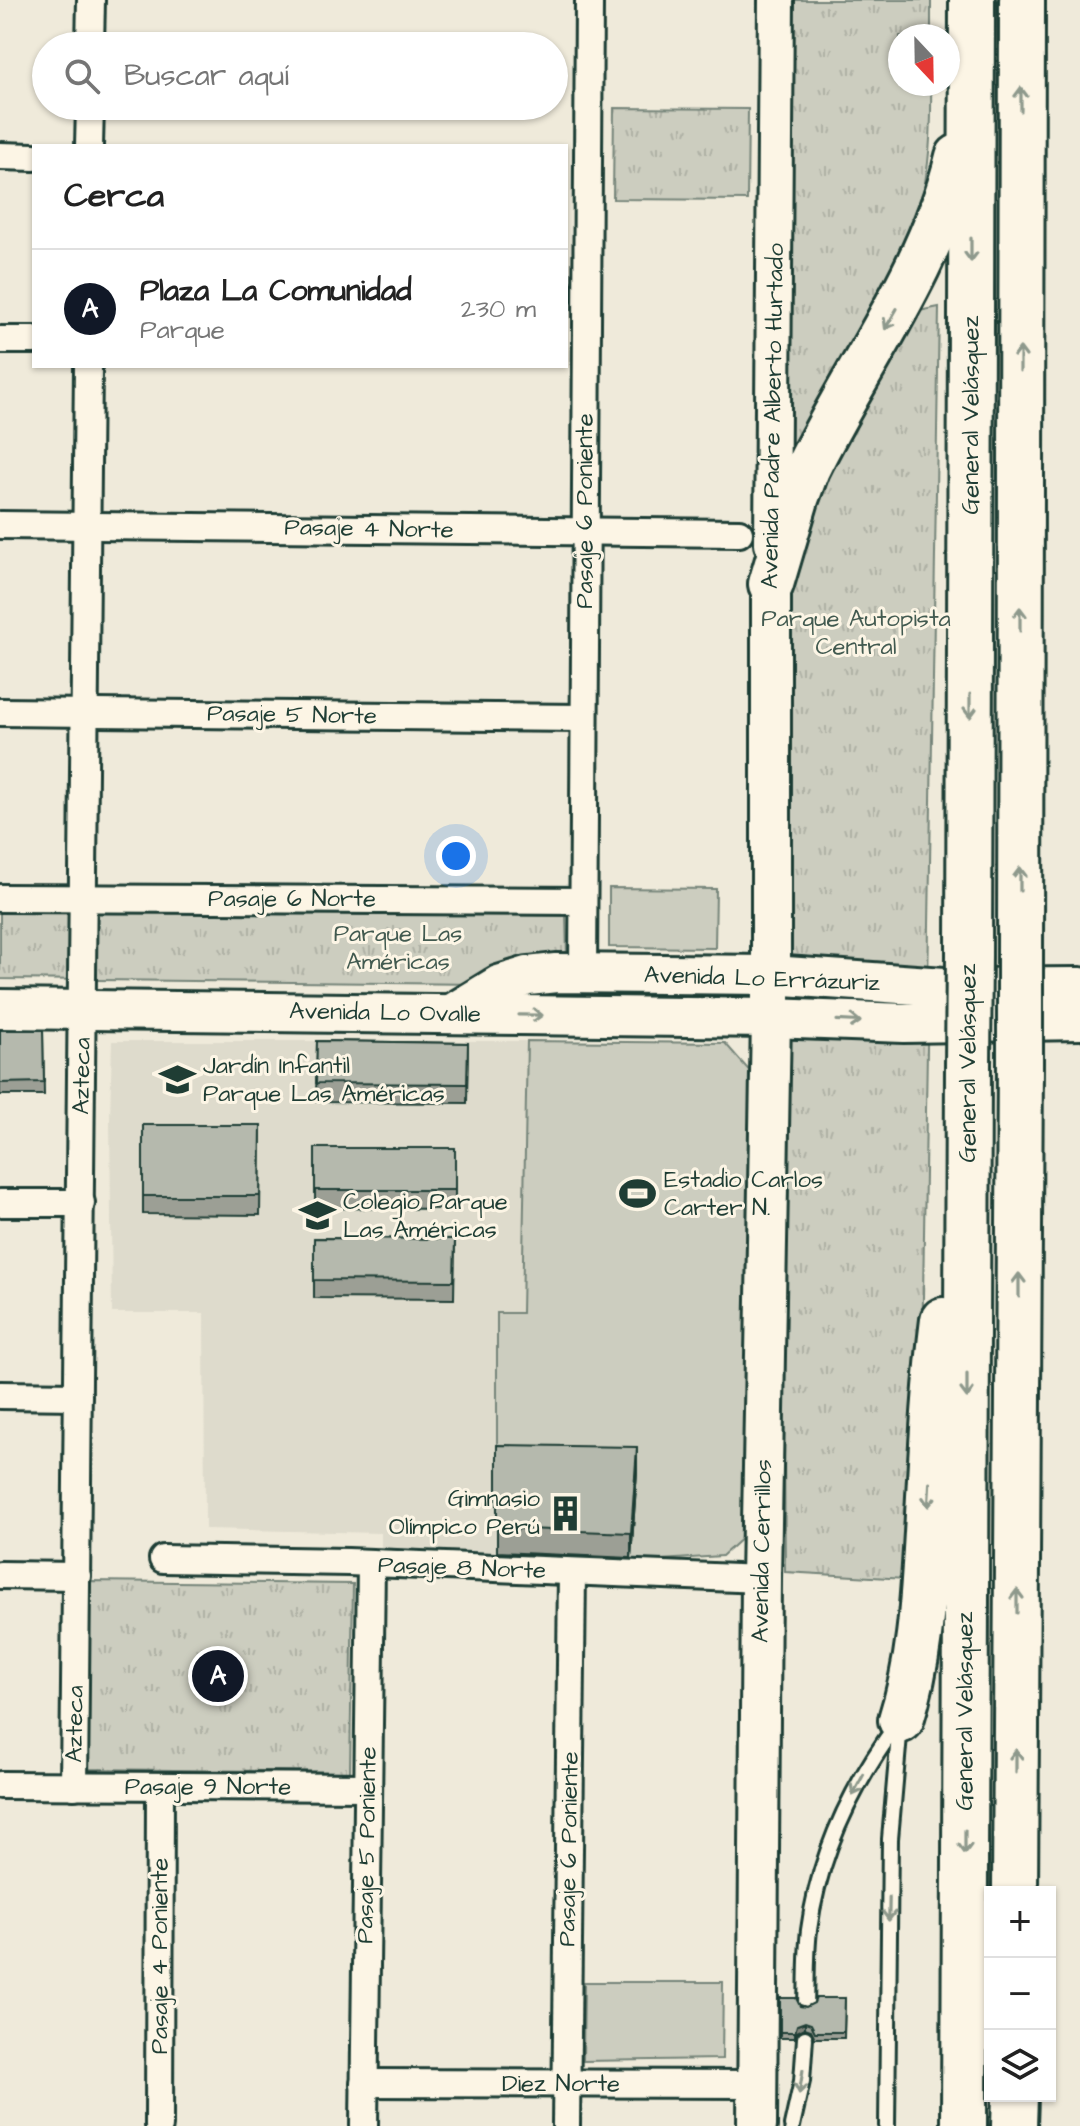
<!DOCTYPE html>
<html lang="es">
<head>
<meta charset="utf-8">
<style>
	body { margin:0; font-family:"Architects Daughter",sans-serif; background:#f6f6f6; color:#222 }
	.controls { position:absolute; right:24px; bottom:24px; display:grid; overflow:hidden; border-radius:0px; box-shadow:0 2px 6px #0004 }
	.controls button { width:72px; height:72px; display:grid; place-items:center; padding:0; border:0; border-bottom:2px solid #e0e0e0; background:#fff; color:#222; font:40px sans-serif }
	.compass { position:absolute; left:888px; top:24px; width:72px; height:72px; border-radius:50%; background:#fff; box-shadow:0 2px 6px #0004; rotate:158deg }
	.you { position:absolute; left:456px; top:856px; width:28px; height:28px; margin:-20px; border:6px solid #fff; border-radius:50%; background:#1a73e8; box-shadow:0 0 0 12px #1a73e833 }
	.badge { display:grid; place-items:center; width:52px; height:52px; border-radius:50%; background:#111827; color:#fff; font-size:26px; font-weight:700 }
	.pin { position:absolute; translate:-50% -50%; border:4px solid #fff; box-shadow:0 2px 8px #0006 }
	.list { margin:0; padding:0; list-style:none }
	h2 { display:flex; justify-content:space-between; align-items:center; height:104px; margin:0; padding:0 32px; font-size:34px }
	h2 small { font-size:26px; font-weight:400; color:#767676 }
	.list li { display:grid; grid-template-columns:52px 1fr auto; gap:24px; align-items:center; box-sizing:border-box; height:120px; padding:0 32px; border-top:2px solid #e0e0e0 }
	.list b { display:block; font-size:30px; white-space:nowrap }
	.list p { margin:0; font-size:26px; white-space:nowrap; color:#767676 }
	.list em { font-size:26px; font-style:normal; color:#767676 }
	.icon { flex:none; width:44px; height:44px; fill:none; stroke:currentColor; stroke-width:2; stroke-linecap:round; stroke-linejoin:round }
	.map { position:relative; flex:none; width:1080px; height:2126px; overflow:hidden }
	.search { position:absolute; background:#fff; box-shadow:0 2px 6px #0004; left:32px; top:32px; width:536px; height:88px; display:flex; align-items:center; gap:20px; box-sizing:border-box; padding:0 28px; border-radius:44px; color:#767676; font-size:30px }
	.panel { position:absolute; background:#fff; box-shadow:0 2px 6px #0004; left:32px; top:144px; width:536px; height:224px; border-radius:0px }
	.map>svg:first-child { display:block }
</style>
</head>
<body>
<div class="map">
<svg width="1080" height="2126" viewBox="0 0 1080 2126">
	<defs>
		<pattern id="park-tufts" width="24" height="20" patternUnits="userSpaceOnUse" patternTransform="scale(2)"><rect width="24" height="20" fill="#cccdbf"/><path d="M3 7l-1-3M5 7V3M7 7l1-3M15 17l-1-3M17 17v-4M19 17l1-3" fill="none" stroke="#afb1a5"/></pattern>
	</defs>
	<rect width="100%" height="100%" fill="#efeada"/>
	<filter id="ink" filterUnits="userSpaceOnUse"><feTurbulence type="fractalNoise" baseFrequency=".0125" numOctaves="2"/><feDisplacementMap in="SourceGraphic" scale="16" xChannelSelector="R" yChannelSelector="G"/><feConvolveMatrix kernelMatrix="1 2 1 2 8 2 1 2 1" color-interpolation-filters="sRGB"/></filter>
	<g filter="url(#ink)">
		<path fill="#dedbcc" d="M112,1041H527L522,1314L497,1313V1555L381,1553V1533L205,1529L204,1313H112L110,1118Z"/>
		<g fill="#cccdbf" stroke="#76857a" stroke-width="2">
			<path d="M609,888L716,889L715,948L609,947Z"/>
			<path d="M527,1041L725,1043L754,1076L745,1535L722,1556L630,1562L637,1471L497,1469V1313H522Z"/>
			<path d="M584,1982H723L722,2059L583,2061Z"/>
		</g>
		<g fill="url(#park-tufts)" stroke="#76857a" stroke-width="2">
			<path d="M791,0H931V36H900V84H931C932,139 929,189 909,240L783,477Z"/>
			<path d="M614,108L748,109L747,200L613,199Z"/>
			<path d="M939,307L921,1420L906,1579L785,1572L778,668L794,537L914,312Z"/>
			<path d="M0,909L566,914L567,959L482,984L0,979Z"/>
			<path d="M87,1581L353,1584L350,1772L83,1769Z"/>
		</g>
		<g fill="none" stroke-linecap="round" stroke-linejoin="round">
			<defs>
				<g id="service">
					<path d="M806,2004C807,1979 806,1955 809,1930C819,1854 853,1784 898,1723"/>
					<path d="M792,2126L802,2081L805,2038"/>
					<path d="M887,2126L890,1839L900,1724"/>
				</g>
				<g id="minor">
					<path d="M90,46L91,0"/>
					<path d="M89,146L90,106"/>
					<path d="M0,156L34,157"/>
					<path d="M0,340H34"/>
					<path d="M0,525L739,533"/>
					<path d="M0,712L584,718"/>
					<path d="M0,898L583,901"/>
					<path d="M583,973L589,0"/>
					<path d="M0,1203H81"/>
					<path d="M0,1395L78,1396"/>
					<path d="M163,1559L348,1562L761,1579"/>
					<path d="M0,1575L77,1576"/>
					<path d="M0,1785L368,1787"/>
					<path d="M74,1786L88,366"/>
					<path d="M364,2083L758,2084"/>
					<path d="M159,2126L160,1787"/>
					<path d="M364,2126L371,1564"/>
					<path d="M566,2126L572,1572"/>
				</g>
				<path id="tertiary" d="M772,544L776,0"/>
				<g id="secondary">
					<path d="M0,1009L771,1018L904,1023L1080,1020"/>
					<path d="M453,1013L499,985L528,976L556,973L771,975L959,988L1080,987"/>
					<path d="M757,2126L761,1579L771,1018V584"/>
				</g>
				<g id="motorway">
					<path d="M771,584L797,496L807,469C858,365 930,272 958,157"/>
					<path d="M969,955L972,0"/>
					<path d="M1020,957L1022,0"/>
					<path d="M901,1720C921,1657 923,1598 927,1533C931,1462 934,1391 943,1320"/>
					<path d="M1015,1892L1020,1062"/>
					<path d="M964,2126L968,1066"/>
					<path d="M1014,2126L1015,2096"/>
				</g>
			</defs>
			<use href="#service" stroke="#1f3d34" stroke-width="20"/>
			<use href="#minor" stroke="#1f3d34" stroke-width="32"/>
			<use href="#tertiary" stroke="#1f3d34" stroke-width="40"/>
			<use href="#secondary" stroke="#1f3d34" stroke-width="44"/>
			<use href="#motorway" stroke="#1f3d34" stroke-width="50"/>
			<use href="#service" stroke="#fcf5e5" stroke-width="14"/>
			<use href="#minor" stroke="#fcf5e5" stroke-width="26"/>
			<use href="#tertiary" stroke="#fcf5e5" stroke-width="34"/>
			<use href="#secondary" stroke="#fcf5e5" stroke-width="38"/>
			<use href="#motorway" stroke="#fcf5e5" stroke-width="44"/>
			<defs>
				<g id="motorway-bridge">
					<path d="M1020,1062V957"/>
					<path d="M968,1066L969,955"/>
				</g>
			</defs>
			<use href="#motorway-bridge" stroke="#1f3d34" stroke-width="50" stroke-linecap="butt"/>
			<use href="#motorway-bridge" stroke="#fcf5e5" stroke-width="44"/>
		</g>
		<g fill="#9c9f95" stroke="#1f3d34" stroke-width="2">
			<path d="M0,1030H43L44,1095H0Z"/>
			<path d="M317,1041L468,1043L467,1103L316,1102Z"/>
			<path d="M143,1125H261L260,1215L143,1214Z"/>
			<path d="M315,1148H455V1209L315,1208Z"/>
			<path d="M314,1238L455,1239L454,1299L314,1298Z"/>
			<path d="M497,1445L637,1471L631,1558L497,1552Z"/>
			<path d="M780,1998L806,2007L845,1998L844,2038H815L811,2030L805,2028L797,2032L795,2038H780Z"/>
		</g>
		<g fill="#7f8279" stroke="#1f3d34" stroke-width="2">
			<path d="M637,1447V1471L631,1558V1533Z"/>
			<path d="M805,2022V2028L797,2032L795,2038V2032L797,2025Z"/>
		</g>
		<g fill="#b5b9ad" stroke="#1f3d34" stroke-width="2">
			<path d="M0,1030H43L44,1082L0,1083Z"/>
			<path d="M317,1041L468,1043L467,1084L316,1083Z"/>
			<path d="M143,1125H261L260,1196H143Z"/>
			<rect x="315" y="1148" width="140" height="42"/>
			<path d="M314,1238L455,1239L454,1281L314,1280Z"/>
			<path d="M497,1445L637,1447L631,1533L497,1528Z"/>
			<path d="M780,1998H796L800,2006L806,2007L814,2003L816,1998H845L844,2032H815L811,2024L805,2022L797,2025L795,2032H780Z"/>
		</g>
		<defs><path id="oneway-shaft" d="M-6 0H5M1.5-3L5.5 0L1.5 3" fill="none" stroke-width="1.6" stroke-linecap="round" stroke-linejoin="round" transform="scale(2)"/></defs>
		<g stroke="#8e998c">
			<use href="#oneway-shaft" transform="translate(1021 99) rotate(-90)"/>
			<use href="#oneway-shaft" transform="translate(971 250) rotate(90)"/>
			<use href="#oneway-shaft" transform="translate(891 319) rotate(120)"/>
			<use href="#oneway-shaft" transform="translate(1020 359) rotate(-90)"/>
			<use href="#oneway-shaft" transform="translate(1020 619) rotate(-90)"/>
			<use href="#oneway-shaft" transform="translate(970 706) rotate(90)"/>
			<use href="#oneway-shaft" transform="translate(1020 879) rotate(-90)"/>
			<use href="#oneway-shaft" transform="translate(531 1015) rotate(1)"/>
			<use href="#oneway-shaft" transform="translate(849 1021) rotate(3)"/>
			<use href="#oneway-shaft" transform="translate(1019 1285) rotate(-90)"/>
			<use href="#oneway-shaft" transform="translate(967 1386) rotate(90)"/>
			<use href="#oneway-shaft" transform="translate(929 1495) rotate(93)"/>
			<use href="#oneway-shaft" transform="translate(1017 1601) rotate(-90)"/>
			<use href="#oneway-shaft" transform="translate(1016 1761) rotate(-90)"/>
			<use href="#oneway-shaft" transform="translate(858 1785) rotate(118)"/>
			<use href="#oneway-shaft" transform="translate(965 1842) rotate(90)"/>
			<use href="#oneway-shaft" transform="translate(889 1909) rotate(91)"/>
			<use href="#oneway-shaft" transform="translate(801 2082) rotate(99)"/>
		</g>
	</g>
	<defs>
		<symbol id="school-bare" viewBox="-9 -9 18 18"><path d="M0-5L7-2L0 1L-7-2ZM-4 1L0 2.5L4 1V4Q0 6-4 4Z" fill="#1f3d34" stroke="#fcf5e5" stroke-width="2.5" paint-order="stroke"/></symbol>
		<symbol id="stadium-bare" viewBox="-9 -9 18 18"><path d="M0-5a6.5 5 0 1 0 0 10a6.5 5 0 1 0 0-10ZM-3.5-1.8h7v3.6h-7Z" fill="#1f3d34" stroke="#fcf5e5" stroke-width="2.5" paint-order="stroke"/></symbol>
		<symbol id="building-bare" viewBox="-9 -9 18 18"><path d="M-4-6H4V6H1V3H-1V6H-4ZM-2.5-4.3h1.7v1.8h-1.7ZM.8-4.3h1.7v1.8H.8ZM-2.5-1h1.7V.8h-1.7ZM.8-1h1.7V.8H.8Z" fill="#1f3d34" stroke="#fcf5e5" stroke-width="2.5" paint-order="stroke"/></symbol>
	</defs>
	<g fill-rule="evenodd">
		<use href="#school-bare" x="152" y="1054" width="51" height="51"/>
		<use href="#stadium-bare" x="612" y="1168" width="51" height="51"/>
		<use href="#school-bare" x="292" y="1190" width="51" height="51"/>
		<use href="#building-bare" x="540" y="1488" width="51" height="51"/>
	</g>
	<g text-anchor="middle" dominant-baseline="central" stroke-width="6" stroke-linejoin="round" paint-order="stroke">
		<g font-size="24" fill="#1f3d34" stroke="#fcf5e5">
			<text transform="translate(971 415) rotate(-90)">General Velásquez</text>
			<text transform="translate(773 416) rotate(-89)">Avenida Padre Alberto Hurtado</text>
			<text transform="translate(585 511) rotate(-90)">Pasaje 6 Poniente</text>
			<text transform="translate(369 529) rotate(1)">Pasaje 4 Norte</text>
			<text transform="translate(292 715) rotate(1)">Pasaje 5 Norte</text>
			<text x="292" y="899">Pasaje 6 Norte</text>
			<text transform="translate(762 979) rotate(2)">Avenida Lo Errázuriz</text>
			<text transform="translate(385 1013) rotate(1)">Avenida Lo Ovalle</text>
			<text transform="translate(968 1063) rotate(-90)">General Velásquez</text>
			<text transform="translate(82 1076) rotate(-89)">Azteca</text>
			<text transform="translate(762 1551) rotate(-89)">Avenida Cerrillos</text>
			<text transform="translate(462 1568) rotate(2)">Pasaje 8 Norte</text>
			<text transform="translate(965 1711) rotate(-90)">General Velásquez</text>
			<text transform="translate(75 1724) rotate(-89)">Azteca</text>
			<text x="208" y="1787">Pasaje 9 Norte</text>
			<text transform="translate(367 1845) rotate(-89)">Pasaje 5 Poniente</text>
			<text transform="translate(569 1849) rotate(-89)">Pasaje 6 Poniente</text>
			<text transform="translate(160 1956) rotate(-90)">Pasaje 4 Poniente</text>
			<text x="561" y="2084">Diez Norte</text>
		</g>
		<g font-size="24" fill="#425a50" stroke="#fcf5e5">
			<text x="856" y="619">Parque Autopista<tspan x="856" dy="28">Central</tspan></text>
			<text x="398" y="934">Parque Las<tspan x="398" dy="28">Américas</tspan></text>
		</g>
		<g font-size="24" fill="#1f3d34" stroke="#fcf5e5" text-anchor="start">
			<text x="203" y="1066">Jardín Infantil<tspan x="203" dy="28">Parque Las Américas</tspan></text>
			<text x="664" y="1180">Estadio Carlos<tspan x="664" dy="28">Carter N.</tspan></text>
			<text x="343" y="1202">Colegio Parque<tspan x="343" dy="28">Las Américas</tspan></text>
			<text x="540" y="1499" text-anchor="end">Gimnasio<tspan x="540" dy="28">Olímpico Perú</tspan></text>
		</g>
	</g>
</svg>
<div class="controls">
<button>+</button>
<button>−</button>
<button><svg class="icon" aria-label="layers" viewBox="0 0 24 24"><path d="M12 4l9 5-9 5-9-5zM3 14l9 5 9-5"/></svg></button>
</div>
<svg class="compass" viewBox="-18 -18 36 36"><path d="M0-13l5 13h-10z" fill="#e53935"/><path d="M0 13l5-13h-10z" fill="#767676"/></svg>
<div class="you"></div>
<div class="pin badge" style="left:218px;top:1676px">A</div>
<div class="search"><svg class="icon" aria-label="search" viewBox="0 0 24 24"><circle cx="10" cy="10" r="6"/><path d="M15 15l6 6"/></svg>Buscar aquí</div>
<section class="panel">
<h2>Cerca<small></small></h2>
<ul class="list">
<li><span class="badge">A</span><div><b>Plaza La Comunidad</b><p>Parque</p></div><em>230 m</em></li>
</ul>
</section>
</div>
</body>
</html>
